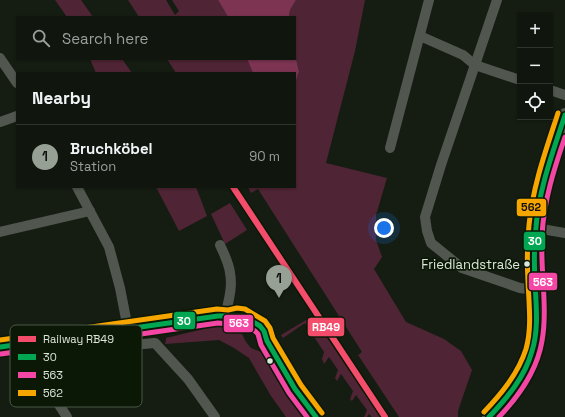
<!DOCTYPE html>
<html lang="en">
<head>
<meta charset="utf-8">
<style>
	body { margin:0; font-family:"Space Grotesk",sans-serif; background:#1e231c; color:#f1f3f6 }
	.controls { position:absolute; right:12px; top:12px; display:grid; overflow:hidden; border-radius:0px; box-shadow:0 1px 3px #0004 }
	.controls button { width:36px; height:36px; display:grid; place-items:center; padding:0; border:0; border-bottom:1px solid #30352e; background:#10160e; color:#f1f3f6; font:20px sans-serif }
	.you { position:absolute; left:384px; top:228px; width:14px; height:14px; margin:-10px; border:3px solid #fff; border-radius:50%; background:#1a73e8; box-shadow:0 0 0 6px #1a73e833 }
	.badge { display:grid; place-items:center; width:26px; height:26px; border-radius:50%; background:#97a094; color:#111; font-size:13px; font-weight:700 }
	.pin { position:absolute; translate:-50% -33px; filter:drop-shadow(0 1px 2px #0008) }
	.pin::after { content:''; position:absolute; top:21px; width:14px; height:12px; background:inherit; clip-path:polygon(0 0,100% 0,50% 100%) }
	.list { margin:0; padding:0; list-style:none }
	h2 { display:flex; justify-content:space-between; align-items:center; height:52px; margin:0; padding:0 16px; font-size:17px }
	h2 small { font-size:13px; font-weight:400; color:#9c9f9e }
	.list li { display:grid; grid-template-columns:26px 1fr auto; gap:12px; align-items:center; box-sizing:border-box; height:64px; padding:0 16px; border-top:1px solid #30352e }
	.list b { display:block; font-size:15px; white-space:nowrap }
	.list p { margin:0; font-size:13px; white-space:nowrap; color:#9c9f9e }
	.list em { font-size:13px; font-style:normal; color:#9c9f9e }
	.icon { flex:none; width:22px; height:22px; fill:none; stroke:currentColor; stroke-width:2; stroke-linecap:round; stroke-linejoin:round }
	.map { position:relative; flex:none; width:565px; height:417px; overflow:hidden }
	.search { position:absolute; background:#10160e; box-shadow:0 1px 3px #0004; left:16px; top:16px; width:280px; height:44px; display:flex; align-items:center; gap:10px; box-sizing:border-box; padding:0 14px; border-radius:0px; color:#9c9f9e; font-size:15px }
	.panel { position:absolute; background:#10160e; box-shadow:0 1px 3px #0004; left:16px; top:72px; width:280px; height:116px; border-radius:0px }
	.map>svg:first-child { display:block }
</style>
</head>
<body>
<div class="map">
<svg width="565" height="417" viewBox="0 0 565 417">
	<rect width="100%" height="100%" fill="#151d12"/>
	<g fill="#4f2435">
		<path d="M55,0H81L93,17H67Z"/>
		<path d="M128,0H166L175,15L179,11L172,0H218L228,17H139Z"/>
		<path d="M296,0H365L355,51L326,163L387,178L376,215V240L382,257L374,269L406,322L444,339L461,351L472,370L458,411V417H399L358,355L362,352L258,189L251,193L248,187H295V84L299,72L295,54V17H289L290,10Z"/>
		<path d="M90,59H122L132,73H96Z"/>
		<path d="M167,59H247L253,73H176Z"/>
		<path d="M156,187H196L207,216L179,231Z"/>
		<path d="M230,203L247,230L225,244L211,214Z"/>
		<path d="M311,317L315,324L317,323L381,417H372L369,414L367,417H364L367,410L356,395L352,401L350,399L353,391L341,374L337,381L335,378L338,370L329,357L324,364L322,359L324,352L305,323L283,338L281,335Z"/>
		<path d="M205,325L185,330L149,335L134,340L112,342H95L43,349L42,348Z"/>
		<path d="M216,326L223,327L242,334L246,342L251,348L261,352L275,375L284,385L306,417H286L271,396L249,358L234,348L219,340L165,344L166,340V338Z"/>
	</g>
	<g fill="#7d3453">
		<path d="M218,0H296L290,10L289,17H228Z"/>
		<path d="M295,54L299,72L295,84V73H253L247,59H295Z"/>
	</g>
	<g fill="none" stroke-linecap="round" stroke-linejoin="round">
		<g stroke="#51574f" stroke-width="10">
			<path d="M497,0L441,165L425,217L427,231L431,243L462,268L520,288L535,290"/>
			<path d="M420,36L463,55L475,65L520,80"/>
			<path d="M0,58L17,83"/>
			<path d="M550,90L565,95"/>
			<path d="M0,122L17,116"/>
			<path d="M390,148L429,0"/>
			<path d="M77,187L109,247L120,288L128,329"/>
			<path d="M536,228L565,233"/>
			<path d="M0,232L90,211"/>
			<path d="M220,245C224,254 229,263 230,273C233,288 228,302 225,317"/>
			<path d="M27,346L35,368L67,417"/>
			<path d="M28,350L40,353L155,343L188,379L215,417"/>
		</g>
		<g stroke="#535b50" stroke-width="14">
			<path d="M0,347L218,316L229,317L237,315L243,316L260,326L264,331L267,341L295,389L316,417"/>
			<path d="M489,417C510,396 530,370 535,340C538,321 536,301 535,282C534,258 534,232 538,209C542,176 555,146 565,115"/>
		</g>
		<defs>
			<g id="bus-1">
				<path d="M0,347L218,316H243L260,326L264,331L267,341L295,389L316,417"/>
				<path d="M489,417C507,398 525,377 532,351C539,329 536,305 535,282C534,263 534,245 536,227C539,188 553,152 565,115"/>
			</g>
			<g id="bus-2">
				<path d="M1,354L218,323L229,324L241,323L255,331L258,334L261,345L289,393L307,417"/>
				<path d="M499,417C519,396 537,371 542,341C548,308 540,269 542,235C544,200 554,169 565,137"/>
			</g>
			<g id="bus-3">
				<path d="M0,340L217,309L228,310L237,308L245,309L265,321L270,328L273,338L301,385L322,413"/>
				<path d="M484,412C501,394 518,374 526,349C532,328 529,305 528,282C527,263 527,244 529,225C533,185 546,150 558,113"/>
			</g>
		</defs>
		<use href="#bus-1" stroke="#0b1806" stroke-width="8"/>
		<use href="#bus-2" stroke="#0b1806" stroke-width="8"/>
		<use href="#bus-3" stroke="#0b1806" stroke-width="8"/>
		<use href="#bus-1" stroke="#00a651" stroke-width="5"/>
		<use href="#bus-2" stroke="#f346a5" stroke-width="5"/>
		<use href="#bus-3" stroke="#f7a600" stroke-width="5"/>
		<defs>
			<path id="rail-1" d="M233,187L385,417"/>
		</defs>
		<use href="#rail-1" stroke="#0b1806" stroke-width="9"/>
		<use href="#rail-1" stroke="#f44d6c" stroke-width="6"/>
	</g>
	<g fill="#dde6da" stroke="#0b1806" stroke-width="1.5">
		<circle cx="527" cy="264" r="3.5"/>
		<circle cx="270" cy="361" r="3.5"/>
	</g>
	<g text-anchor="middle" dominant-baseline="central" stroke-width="3.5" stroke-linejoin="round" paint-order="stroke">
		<g font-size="13" fill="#dde6da" stroke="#0b1806" text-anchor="end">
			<text x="520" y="264">Friedlandstraße</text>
		</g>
	</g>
	<rect x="10" y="325" width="132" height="82" rx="6" fill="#0b1806" stroke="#4a5646" stroke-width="1"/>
	<rect x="18" y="336" width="18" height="6" fill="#f44d6c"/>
	<rect x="18" y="354" width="18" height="6" fill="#00a651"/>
	<rect x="18" y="372" width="18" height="6" fill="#f346a5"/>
	<rect x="18" y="390" width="18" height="6" fill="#f7a600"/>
	<g font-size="11" fill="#dde6da">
		<text x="43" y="343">Railway RB49</text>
		<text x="43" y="361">30</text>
		<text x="43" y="379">563</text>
		<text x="43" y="397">562</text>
	</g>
	<g stroke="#0b1806" stroke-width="1.5">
		<rect x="516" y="198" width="31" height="19" rx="4" fill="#f7a600"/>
		<rect x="523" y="231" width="23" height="20" rx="4" fill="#00a651"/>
		<rect x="528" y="272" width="30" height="19" rx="4" fill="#f346a5"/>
		<rect x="173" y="311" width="23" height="19" rx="4" fill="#00a651"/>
		<rect x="223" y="314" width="31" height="19" rx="4" fill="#f346a5"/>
		<rect x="307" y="317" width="38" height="20" rx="4" fill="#f44d6c"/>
	</g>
	<g font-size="11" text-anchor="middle" font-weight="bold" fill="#fff">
		<text x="535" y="245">30</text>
		<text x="543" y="286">563</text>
		<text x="184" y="325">30</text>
		<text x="239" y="327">563</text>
		<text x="326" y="331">RB49</text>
	</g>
	<g font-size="11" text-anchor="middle" font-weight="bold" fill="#111">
		<text x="531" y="211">562</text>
	</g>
</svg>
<div class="controls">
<button>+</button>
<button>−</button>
<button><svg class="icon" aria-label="locate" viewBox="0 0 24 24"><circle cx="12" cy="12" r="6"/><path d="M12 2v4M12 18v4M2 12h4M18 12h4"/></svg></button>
</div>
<div class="you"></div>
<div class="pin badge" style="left:279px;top:298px">1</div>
<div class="search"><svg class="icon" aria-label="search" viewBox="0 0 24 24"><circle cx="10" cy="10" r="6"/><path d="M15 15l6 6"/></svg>Search here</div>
<section class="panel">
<h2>Nearby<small></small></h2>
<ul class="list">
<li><span class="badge">1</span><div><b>Bruchköbel</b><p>Station</p></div><em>90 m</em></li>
</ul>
</section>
</div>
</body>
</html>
